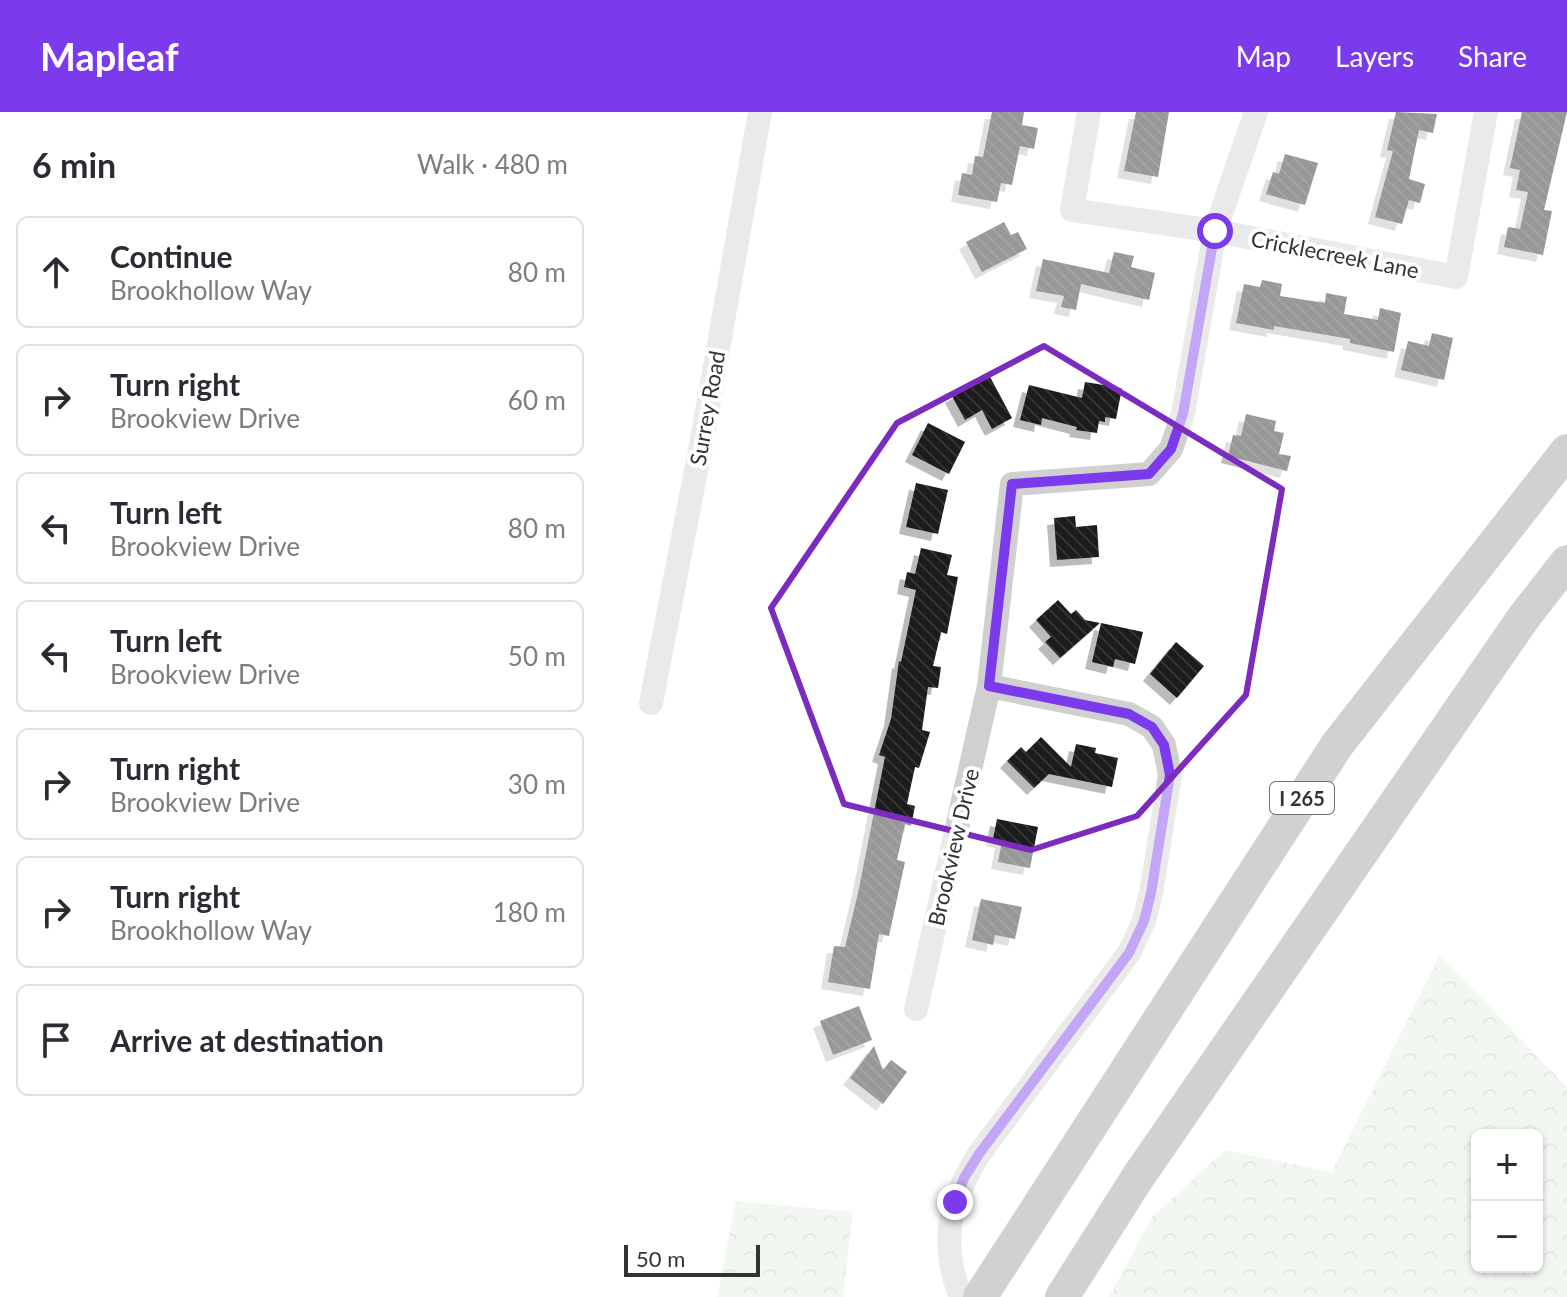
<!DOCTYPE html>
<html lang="en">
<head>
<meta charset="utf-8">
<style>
	body { margin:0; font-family:Lato,sans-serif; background:#f7f7f7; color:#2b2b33 }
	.controls { position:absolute; right:24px; bottom:24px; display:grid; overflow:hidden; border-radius:12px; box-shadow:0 2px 6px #0004 }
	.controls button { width:72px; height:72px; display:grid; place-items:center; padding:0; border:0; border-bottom:2px solid #e1e1e2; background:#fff; color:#2b2b33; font:40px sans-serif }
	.scale { position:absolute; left:24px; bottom:20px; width:136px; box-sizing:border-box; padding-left:8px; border:4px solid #333; border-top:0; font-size:22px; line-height:28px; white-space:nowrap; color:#333; -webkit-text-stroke:6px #fff; paint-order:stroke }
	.stop { position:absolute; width:24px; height:24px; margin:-18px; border:6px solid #7c3aed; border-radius:50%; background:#fff }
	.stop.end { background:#7c3aed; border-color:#fff; box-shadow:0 2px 8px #0008 }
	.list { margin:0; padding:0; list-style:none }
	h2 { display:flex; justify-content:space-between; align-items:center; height:104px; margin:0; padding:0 32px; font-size:34px }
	h2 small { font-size:26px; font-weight:400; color:#7c7c81 }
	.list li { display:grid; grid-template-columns:52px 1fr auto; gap:24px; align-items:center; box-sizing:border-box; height:112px; margin:0 16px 16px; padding:0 16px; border:2px solid #e1e1e2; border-radius:12px }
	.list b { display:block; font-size:30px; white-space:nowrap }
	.list p { margin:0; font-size:26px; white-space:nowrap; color:#7c7c81 }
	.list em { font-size:26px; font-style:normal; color:#7c7c81 }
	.icon { flex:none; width:44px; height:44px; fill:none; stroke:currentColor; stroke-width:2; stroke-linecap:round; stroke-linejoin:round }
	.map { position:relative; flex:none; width:967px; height:1185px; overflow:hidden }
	header { display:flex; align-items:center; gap:48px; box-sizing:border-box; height:112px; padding:0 40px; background:#7c3aed; color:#fff }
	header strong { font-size:38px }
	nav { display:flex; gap:44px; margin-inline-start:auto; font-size:28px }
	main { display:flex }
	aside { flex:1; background:#fff }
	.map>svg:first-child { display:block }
</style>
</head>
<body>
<header>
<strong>Mapleaf</strong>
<nav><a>Map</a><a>Layers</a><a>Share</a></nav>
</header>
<main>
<aside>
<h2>6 min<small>Walk · 480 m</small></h2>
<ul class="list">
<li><svg class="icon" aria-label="ahead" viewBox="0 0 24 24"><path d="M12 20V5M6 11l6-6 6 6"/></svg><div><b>Continue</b><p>Brookhollow Way</p></div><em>80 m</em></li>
<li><svg class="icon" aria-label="right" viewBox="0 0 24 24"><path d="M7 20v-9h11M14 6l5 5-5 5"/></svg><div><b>Turn right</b><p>Brookview Drive</p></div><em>60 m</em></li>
<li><svg class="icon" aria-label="left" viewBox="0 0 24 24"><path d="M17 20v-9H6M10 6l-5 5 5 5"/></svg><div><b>Turn left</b><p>Brookview Drive</p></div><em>80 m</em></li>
<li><svg class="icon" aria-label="left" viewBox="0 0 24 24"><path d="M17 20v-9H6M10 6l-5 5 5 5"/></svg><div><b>Turn left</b><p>Brookview Drive</p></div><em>50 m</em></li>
<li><svg class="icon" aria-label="right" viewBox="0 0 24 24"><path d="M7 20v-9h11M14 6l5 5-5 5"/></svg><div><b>Turn right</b><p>Brookview Drive</p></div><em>30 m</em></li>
<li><svg class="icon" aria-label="right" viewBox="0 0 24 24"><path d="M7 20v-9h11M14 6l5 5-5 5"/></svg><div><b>Turn right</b><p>Brookhollow Way</p></div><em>180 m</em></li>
<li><svg class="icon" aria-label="arrive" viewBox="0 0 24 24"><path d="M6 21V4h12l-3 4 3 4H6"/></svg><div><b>Arrive at destination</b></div></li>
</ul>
</aside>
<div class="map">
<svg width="967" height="1185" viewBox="0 0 967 1185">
	<defs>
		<pattern id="forest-crowns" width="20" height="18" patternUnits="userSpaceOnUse" patternTransform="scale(2)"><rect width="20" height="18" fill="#e3f0e1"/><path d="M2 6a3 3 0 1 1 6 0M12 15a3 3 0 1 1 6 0" fill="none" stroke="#c3cec2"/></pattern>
		<pattern id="building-back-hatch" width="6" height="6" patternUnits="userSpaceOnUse" patternTransform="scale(2)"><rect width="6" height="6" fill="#1a1a1a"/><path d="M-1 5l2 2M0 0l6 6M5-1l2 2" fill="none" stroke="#333"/></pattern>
		<filter id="shadow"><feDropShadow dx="-7" dy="7" stdDeviation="0" flood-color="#0004"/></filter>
	</defs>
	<rect width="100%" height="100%" fill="#fff"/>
	<g fill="url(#forest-crowns)" fill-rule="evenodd">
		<path d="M840,843L967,975V1185H509L552,1105L625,1038L732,1060ZM937,1023V1155H877V1023Z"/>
		<path d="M136,1089L253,1100L243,1185H117Z"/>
	</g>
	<g fill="url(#building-back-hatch)" filter="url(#shadow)">
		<path d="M392,0H424L422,13L438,16L434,37L420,34L412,73L401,71L397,90L358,83L362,61L372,63L375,44L383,45Z"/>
		<path d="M536,0H569L558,65L524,59Z"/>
		<path d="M796,0L837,2L833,21L819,18L809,67L825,72L820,91L809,88L802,112L775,105L793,39L787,38Z"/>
		<path d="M922,0H967L944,98L952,99L943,143L904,135L908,115L920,117L928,80L916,78L920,58L910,56Z"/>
		<path d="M685,42L718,51L705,93L666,82L673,60L679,62Z"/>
		<path d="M404,110L411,123L418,120L427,137L382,160L366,130Z"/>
		<path d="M514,140L534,144L531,155L555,161L549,188L481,172L476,198L461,195L464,184L436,179L443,147L509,161Z"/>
		<path d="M662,168L682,172L680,184L725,191L726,181L747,185L744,202L778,208L780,196L801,201L794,240L750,231V227L674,214V218L636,211L644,172L660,175Z"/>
		<path d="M832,221L853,226L844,268L801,258L808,229L829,234Z"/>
		<path d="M389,263L412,306L392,317L382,298L365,308L352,284Z"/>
		<path d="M485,270L522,276L516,307L505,305V310L499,309L497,321L476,318L477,315L442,306L441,313L420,308L429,273L482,286Z"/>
		<path d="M646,302L676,309L674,319L684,321L679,342L691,344L687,359L628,344L633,323L641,324Z"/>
		<path d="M328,311L365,330L349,362L312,343Z"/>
		<path d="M316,371L348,378L338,422L306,415Z"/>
		<path d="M475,404L476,415L497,413L499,445L457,448L454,406Z"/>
		<path d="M321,436L352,443L347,463L358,465L347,522L341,520L333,554L341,555L338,576L328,575L322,618L330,620L319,656L315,655L307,692L315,694L311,714L305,712L297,748L305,750L289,824L279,822L270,877L228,870L234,834L245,835L258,781L285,645L279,643L291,607L299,549L301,550L316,478L304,475L307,460L315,462Z"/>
		<path d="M458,488L471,502L476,498L485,508L500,511L460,546L445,530L451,525L436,508Z"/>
		<path d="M501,511L543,520L535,552L515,547L513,555L492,550Z"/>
		<path d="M576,530L604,554L577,586L550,562Z"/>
		<path d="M441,625L471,655L476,632L496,636L495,641L518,646L512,675L449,662L434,676L407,649L421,635L426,640Z"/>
		<path d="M397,707L438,715L430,756L398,750L402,729L393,727Z"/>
		<path d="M381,787L422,795L415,827L395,823L393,833L372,828Z"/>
		<path d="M259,894L272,928L233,943L220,909Z"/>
		<path d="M274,934L283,958L291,948L307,960L283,992L250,966Z"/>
	</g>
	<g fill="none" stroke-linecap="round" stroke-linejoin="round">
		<g stroke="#d0d0d0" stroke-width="24">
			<path d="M489,0L472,98L615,119L856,165L886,0"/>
			<path d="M51,591L101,333L160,0"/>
			<path d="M316,897L389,574L412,372L549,362L571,337L583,302L615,119L656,0"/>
			<path d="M361,1185C339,1131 349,1090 379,1042L529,841L544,809L551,781L570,663L564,633L552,615L529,602L389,574"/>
		</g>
		<g stroke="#9a9a9a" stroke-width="34">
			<path d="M380,1185L737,633L967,339"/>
			<path d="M462,1185L538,1065L924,505L967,450"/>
		</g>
	</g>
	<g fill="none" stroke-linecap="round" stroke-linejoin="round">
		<path stroke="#7c3aed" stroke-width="10" d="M355,1090L364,1066L379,1042L529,841L544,809L551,781L570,663L564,633L552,615L529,602L389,574L412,372L549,362L571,337L583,302L615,119"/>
	</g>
	<path d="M0 0H967V1185H0ZM444,234L682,377L646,583L537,704L431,738L244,692L171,496L297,311Z" fill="#fff" fill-opacity=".55" fill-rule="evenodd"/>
	<path fill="none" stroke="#7b2cbf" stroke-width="6" stroke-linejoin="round" d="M444,234L682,377L646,583L537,704L431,738L244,692L171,496L297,311Z"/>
	<g text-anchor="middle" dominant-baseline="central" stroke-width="8" stroke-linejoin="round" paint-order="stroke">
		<rect fill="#fff" stroke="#707070" stroke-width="2" x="670" y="670" width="64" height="32" rx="6"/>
		<g font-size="20" font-weight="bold" fill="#333">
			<text x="702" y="686">I 265</text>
		</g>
		<g font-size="22" fill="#333" stroke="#fff">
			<text transform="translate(735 142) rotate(11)">Cricklecreek Lane</text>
			<text transform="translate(107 296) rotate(-80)">Surrey Road</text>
			<text transform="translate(353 735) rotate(-77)">Brookview Drive</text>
		</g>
	</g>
</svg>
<div class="controls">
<button>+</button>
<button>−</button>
</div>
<div class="scale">50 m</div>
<div class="stop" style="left:615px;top:119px"></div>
<div class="stop end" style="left:355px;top:1090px"></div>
</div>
</main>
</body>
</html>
